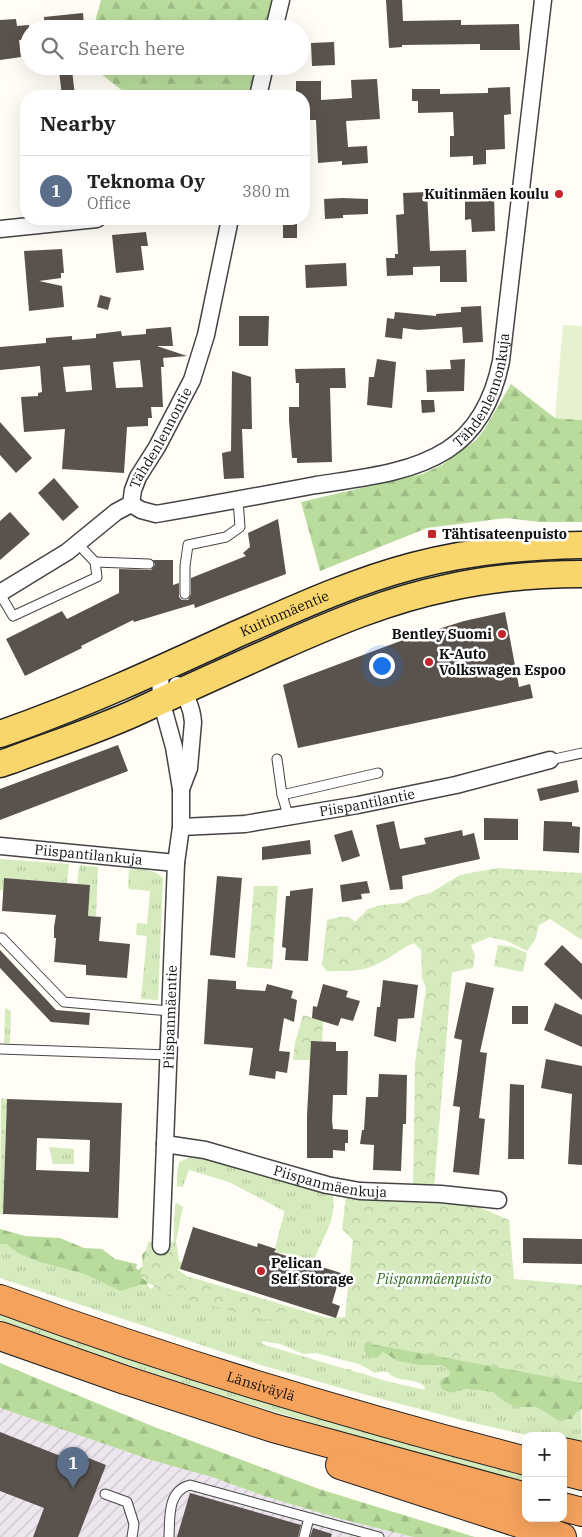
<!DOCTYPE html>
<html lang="en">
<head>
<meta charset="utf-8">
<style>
	body { margin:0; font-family:"IBM Plex Serif",serif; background:#f2f2f2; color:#222 }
	.controls { position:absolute; right:15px; bottom:15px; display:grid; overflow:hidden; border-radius:10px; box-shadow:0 5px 20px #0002 }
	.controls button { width:45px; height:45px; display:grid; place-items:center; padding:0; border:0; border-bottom:1px solid #e0e0e0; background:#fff; color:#222; font:25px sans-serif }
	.you { position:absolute; left:381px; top:665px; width:18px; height:18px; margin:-12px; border:4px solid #fff; border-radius:50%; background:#1a73e8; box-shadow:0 0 0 8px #1a73e833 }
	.badge { display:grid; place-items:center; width:32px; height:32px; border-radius:50%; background:#c4262e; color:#fff; font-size:16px; font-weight:700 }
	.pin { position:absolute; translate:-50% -41px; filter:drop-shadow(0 1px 2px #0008) }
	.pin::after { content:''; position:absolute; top:26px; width:18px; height:15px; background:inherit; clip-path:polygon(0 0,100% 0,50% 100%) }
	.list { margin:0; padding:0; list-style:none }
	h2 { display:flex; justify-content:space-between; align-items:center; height:65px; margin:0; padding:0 20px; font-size:21px }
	h2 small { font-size:16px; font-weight:400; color:#767676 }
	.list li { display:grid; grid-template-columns:32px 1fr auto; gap:15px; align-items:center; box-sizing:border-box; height:70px; padding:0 20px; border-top:1px solid #e0e0e0 }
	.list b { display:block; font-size:19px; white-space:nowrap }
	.list p { margin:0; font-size:16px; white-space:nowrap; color:#767676 }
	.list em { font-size:16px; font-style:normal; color:#767676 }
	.icon { flex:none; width:28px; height:28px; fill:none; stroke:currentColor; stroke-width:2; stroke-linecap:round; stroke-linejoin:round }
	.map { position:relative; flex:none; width:582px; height:1537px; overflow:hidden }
	.search { position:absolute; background:#fff; box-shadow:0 5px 20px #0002; left:20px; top:20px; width:290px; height:55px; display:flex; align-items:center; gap:12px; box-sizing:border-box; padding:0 18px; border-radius:28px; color:#767676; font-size:19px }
	.panel { position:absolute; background:#fff; box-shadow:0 5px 20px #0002; left:20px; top:90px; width:290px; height:135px; border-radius:20px }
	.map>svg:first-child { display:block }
</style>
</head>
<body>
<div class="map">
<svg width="582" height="1537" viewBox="0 0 582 1537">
	<defs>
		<pattern id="industrial-furrows" width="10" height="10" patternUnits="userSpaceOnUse" patternTransform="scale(1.25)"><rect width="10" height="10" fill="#eee6ef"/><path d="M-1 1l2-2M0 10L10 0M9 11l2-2" fill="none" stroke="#cbc4cc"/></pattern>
		<pattern id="grass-tufts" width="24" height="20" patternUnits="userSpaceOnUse" patternTransform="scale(1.25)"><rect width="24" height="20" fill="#d5ebbd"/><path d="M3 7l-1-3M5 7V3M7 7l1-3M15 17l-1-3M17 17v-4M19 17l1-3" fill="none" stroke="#b6c8a1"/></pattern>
		<pattern id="forest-firs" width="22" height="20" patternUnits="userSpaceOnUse" patternTransform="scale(1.25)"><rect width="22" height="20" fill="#b9dc9c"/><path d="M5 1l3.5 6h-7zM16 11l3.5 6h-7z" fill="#9ebc85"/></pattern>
		<pattern id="park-crowns" width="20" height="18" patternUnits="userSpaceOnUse" patternTransform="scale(1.25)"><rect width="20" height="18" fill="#d5ebbd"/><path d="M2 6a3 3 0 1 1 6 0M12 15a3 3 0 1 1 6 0" fill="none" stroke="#b6c8a1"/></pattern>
	</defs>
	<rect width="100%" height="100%" fill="#fffdf5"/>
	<path fill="url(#industrial-furrows)" d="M0,1408L151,1460L212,1477L264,1496L341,1519L413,1537H0Z"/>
	<g fill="url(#grass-tufts)" fill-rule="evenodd">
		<path d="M456,565L458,572L355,606L353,599L375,588Z"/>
		<path d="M111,703L113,709L0,754V742Z"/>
		<path d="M0,859L69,864L67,883L4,878L3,890H0Z"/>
		<path d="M81,865L98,867L96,916H88L90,885L77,884L79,867Z"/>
		<path d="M133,868C144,870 155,869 163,878L158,1000L141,999L147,936L136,935L137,923L147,924L150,891L130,889L128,887L129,870Z"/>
		<path d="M5,1008L11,1011L10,1043H4Z"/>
		<path d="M1,1098L7,1099L3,1214H0Z"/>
		<path d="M49,1147L74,1149V1164H53Z"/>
		<path d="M196,1155L326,1191L333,1196C336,1224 322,1236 314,1261L295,1255L274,1252L284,1214V1211L229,1182L189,1170L183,1187L177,1186V1175L179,1162Z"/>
		<path d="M177,1203L183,1207L176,1241L179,1261L182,1263L180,1269L177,1270L168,1252L173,1248L175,1205Z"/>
		<path d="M0,1244H6L18,1252L39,1262L84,1274L120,1291L141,1285H147L151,1289L161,1281L346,1327L381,1352L398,1361L419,1365H442L450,1372V1375L442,1379L451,1393L466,1389L493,1392L503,1401L515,1407H536L557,1419L581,1409L582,1446L563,1442V1436H531L465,1421L348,1390L264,1366L0,1278ZM262,1341L280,1344L303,1354L316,1353L359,1364L375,1373L383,1371L384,1372H388C396,1383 414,1377 424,1386L425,1390C406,1385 385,1382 367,1375C360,1372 355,1373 349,1369H345L265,1345L261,1343Z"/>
		<path d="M0,1311L526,1473V1483C348,1436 173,1383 0,1320Z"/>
	</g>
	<g fill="url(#forest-firs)">
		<path d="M101,0H274L267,29H93Z"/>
		<path d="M91,66H259L252,96H129Z"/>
		<path d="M511,384L555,418L582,420V522H540L506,518L427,528L320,571L301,502L422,474L442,465L476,440L484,430Z"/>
		<path d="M0,1229L25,1236L60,1238L84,1248L102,1249L115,1259L137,1264L136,1268L138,1270L143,1266L142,1255L146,1250L151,1251L150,1277L147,1285H141L120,1291L84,1274L39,1262L18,1253L6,1244H0Z"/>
		<path d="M365,1342L582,1374V1409L576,1412L572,1419H556L536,1407H515L503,1401L493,1392L466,1389L451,1393L443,1390L439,1383L442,1379L450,1375V1372L442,1365H419L398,1361L382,1352L379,1357L374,1358L368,1357L364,1349Z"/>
		<path d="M0,1363L152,1426L319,1489L475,1537H413L341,1519L264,1496L212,1477L151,1460L0,1408Z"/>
	</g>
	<g fill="url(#park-crowns)">
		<path d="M497,868L582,873V940L550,919L539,925L535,940L527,951L507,941L490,937L471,945L475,956L473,968L452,972L434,1187L413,1186L415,1063L426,988L422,978L421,950L414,943C400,949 388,960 373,966C359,972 342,971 327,971L322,965L327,920C337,918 347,913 355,922L368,909L381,905L404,903L414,897L430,893L460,875Z"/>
		<path d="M254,886H278L272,969L247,967Z"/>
		<path d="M498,945L513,947L527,953L523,972L494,966Z"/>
		<path d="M303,1015L323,1021L322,1041H311L310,1060H293L295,1043Z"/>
		<path d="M346,1196L387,1201L474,1205L509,1220L514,1279L582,1285V1383L333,1337L165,1294L140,1277L148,1242H173V1248L178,1270L187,1276L327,1318L345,1317L353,1240L342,1229Z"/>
	</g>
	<path fill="#e6f2cf" d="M563,325L582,326V420L555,418Z"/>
	<g fill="#5a524d" fill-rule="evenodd">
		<path d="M386,0H402L403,21L461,20V25L519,24L520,50H480V44L402,45V47L389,48Z"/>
		<path d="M83,13L84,25L79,26L80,29H45L44,17Z"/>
		<path d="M16,19L17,26L29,25V39L19,40L21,57L0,60V20Z"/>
		<path d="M334,42L335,65L312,66L311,43Z"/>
		<path d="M72,70L75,96H62L59,71Z"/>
		<path d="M377,79L380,119L346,121L348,147L367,146L368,163L342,165V161L318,163L316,120H304V96H296V81H321V100L352,98L351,80Z"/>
		<path d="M510,87L511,114L504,115L505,149L486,150V164L473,165V156L450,157V136H454L453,112L418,113V101H412V89H440V94L488,93V88Z"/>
		<path d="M427,192L430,251L466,250L467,282H440V266L413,267V275L387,276L386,258H395V254H398L396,215L404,214L403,193Z"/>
		<path d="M465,194H494L495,231L472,232L471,219L465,220Z"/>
		<path d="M342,198L368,199V214L343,215V218L325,219L324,199Z"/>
		<rect x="283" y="219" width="14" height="19"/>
		<path d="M146,232L148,246H141L144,270L116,273L112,235Z"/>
		<path d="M62,249L64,273H61V278L39,281L62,286L64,307L29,311L24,251Z"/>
		<path d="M346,263L347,286L306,288L305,265Z"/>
		<path d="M100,295L111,298L108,310L97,307Z"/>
		<path d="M481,306L483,342L463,343L462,327L418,330L403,328L402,339L385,337L387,318L394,319L395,312L436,316V314L461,312V307Z"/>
		<path d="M239,316H269L268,346H239Z"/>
		<path d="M171,327L173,346H157L187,356L163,358L164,367H161L163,407H151L152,418H148V426L127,427L124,473L62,469L65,429L24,432L21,397L38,396V393L42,392L40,366L0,370V347L46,343V338L72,336V340L96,338V334L121,331L122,336L146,334V329ZM140,360L143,387L116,388L113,362ZM90,365L92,390L66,392L63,367Z"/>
		<path d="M377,359L396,362L392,408L367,405L369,377H374Z"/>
		<path d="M465,359L464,391L427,392L426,370L451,369L450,360Z"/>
		<path d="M345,368L346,388H330L332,462L297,463V458H292L289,420V407H299V383H296L295,369Z"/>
		<path d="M232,371L251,377L252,429H242L244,478L224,479L222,453L231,451Z"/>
		<path d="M421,400H434L435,412L422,413Z"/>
		<path d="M0,422L32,458L16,473L0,455Z"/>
		<path d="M54,478L79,507L63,521L38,493Z"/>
		<path d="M10,512L30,534L0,560V521Z"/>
		<path d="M278,519L286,574L195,608L194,604L134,622L133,620L81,646L82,648L25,676L6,639L62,611L67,619L119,593V569L151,570L155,565L153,560H173V585L179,583V597L182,600H188L191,594V578L246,556L243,553L250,547L248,533Z"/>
		<path d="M505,612L519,687L530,684L533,698L298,748L283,685L403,640L464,621Z"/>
		<path d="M118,745L128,771L0,820V789Z"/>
		<path d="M577,780L579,792L540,801L537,789Z"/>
		<path d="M484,818L518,819V840H484Z"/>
		<path d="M394,821L400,849L426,844L424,838L462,830L463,836L474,833L480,859L402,876L403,889L390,890L376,825Z"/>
		<path d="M544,821L572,822V826L580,827L579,853L543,851Z"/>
		<path d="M352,830L360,856L342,862L334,835Z"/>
		<path d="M310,840L311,854L262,860V847Z"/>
		<path d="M217,876L242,878L235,958L210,955Z"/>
		<path d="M4,878L90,885L88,916L101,917L99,941L130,944L127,978L86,975V965L54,962L56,938H54V927L56,915L2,911Z"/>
		<path d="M367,881L370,893L361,894L362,899L342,902L340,885Z"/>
		<path d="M313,888L308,961L285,960L286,948L282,947L286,896H290V891Z"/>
		<path d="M562,945L582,964V1000L544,964Z"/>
		<path d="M0,950L56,1010L90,1013L89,1025L51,1022L0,968Z"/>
		<path d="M208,979L236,981V989L265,991L267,984L293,991L291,998L297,1000L294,1022L284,1018L279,1051L290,1052L287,1073L276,1071L275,1079L249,1075L253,1048L204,1044Z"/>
		<path d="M383,980L418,985L414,1018L398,1019L396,1042L374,1036L377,1007H380Z"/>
		<path d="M466,982L494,988L480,1052L487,1053L479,1118L485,1119L479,1175L453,1172L460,1107L453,1106L462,1040L454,1038Z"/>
		<path d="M323,984L348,991L346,997L360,1001L353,1021L341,1018L338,1026L312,1018L313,1006L317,1007Z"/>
		<path d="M555,1003L582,1015V1047L544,1030Z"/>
		<rect x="512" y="1006" width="16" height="18"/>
		<path d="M311,1041L336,1042V1051H348L347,1095H333L332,1121L333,1129L348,1130V1143H345V1151L333,1150V1158H307V1115Z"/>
		<path d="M546,1059L582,1066V1165L568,1164L572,1094L541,1088Z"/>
		<path d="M379,1074L407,1075L406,1124H403L401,1171L373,1170L374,1145L360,1144L362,1130H364L366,1097H378Z"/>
		<path d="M510,1084L524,1085V1159H508Z"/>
		<path d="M7,1099L122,1103L118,1218L3,1214ZM37,1138L90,1140L89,1172L36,1170Z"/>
		<path d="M193,1227L257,1247L258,1243L276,1249L274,1252L341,1273L332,1303L340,1306L336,1318L180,1269Z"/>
		<path d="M523,1238L582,1239V1264L523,1263Z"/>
		<path d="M0,1432L63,1457L66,1449L106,1465L78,1537H33L44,1508L0,1491Z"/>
		<path d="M190,1493L301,1525L298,1537H177Z"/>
		<path d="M313,1528L332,1534L331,1537H310Z"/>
	</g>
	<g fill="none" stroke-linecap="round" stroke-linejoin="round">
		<defs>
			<g id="lane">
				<path d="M95,562L149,564"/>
				<path d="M0,594L13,616L97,577L95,562L78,544"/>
				<path d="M185,594V566L188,545L226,537L240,527L238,500"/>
				<path d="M277,759L282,795L289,818"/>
				<path d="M550,760L582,753"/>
				<path d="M282,795L378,773"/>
				<path d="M0,938H2L64,1002L170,1011"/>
				<path d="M0,1049L169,1055"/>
				<path d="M105,1494L127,1502L134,1524L132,1537"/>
				<path d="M169,1537C170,1518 167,1491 190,1485L379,1537"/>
				<path d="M304,1537L309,1518"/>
			</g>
			<g id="street">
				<path d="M274,29L281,0"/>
				<path d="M258,96L265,66"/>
				<path d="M0,229L97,219"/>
				<path id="s1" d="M131,504L141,510L156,514C209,505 263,495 316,485C360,478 409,474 447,450C478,430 494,396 501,361L543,0"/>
				<path id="s2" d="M0,593L67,552L116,512L131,504L133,490L138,477L157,447L192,380L206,335L230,219"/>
				<path d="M160,670L161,700L174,747L181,789V827L176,863L161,1246"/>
				<path d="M177,685C186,693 192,709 193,722L189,768L181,789"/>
				<path id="s3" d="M181,827L245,824L358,805L456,785L550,760"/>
				<path id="s4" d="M0,846L176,863"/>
				<path id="s5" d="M165,1144L205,1150L327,1185L360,1191L441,1194L498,1200"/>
			</g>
			<g id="primary">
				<path id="s6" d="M0,734C81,706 159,670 237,634C294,609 352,582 413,566C469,551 525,546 582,545"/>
				<path d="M0,764L12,760C54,744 98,730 139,711C186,689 233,668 280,647C334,623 389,600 447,588C491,578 537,574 582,574"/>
			</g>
			<g id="highway">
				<path id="s7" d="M0,1299C172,1362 349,1415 526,1461"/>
				<path d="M0,1336L125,1380L273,1428L526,1497"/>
				<path d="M563,1452L582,1456"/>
				<path d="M340,1465L562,1537"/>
				<path d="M563,1471L582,1476"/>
				<path d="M563,1507L582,1512"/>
			</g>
		</defs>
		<use href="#lane" stroke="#444" stroke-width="11"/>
		<use href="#street" stroke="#444" stroke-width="19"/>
		<use href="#primary" stroke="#222" stroke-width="29"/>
		<use href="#highway" stroke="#222" stroke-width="30"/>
		<use href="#lane" stroke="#fff" stroke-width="9"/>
		<use href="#street" stroke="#fff" stroke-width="16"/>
		<use href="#primary" stroke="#f9d66b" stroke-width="26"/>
		<use href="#highway" stroke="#f5a25d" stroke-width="28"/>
	</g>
	<g fill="#c4262e" stroke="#fff" stroke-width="2">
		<circle cx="559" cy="194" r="5"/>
		<rect x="427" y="529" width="10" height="10" rx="2.5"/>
		<circle cx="502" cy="634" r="5"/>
		<circle cx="429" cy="662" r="5"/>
		<circle cx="261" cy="1271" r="5"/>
	</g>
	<g text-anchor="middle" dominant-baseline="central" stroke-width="5" stroke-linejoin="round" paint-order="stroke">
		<g font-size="14" font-weight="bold" fill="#111" stroke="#fff" text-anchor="start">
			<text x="549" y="194" text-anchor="end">Kuitinmäen koulu</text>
			<text x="442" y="534">Tähtisateenpuisto</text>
			<text x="492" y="634" text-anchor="end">Bentley Suomi</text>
			<text x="439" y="654">K-Auto<tspan x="439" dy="16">Volkswagen Espoo</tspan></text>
			<text x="271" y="1263">Pelican<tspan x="271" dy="16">Self Storage</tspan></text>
		</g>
		<g font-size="14" fill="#111" stroke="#fff">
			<text stroke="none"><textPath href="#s1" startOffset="399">Tähdenlennonkuja</textPath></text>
			<text stroke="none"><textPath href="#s2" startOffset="232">Tähdenlennontie</textPath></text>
			<text stroke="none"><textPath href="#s6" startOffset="309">Kuitinmäentie</textPath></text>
			<text stroke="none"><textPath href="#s3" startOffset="188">Piispantilantie</textPath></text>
			<text stroke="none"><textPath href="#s4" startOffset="89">Piispantilankuja</textPath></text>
			<text transform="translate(170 1017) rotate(-88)">Piispanmäentie</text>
			<text stroke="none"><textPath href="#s5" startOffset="170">Piispanmäenkuja</textPath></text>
			<text stroke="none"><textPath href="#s7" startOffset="275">Länsiväylä</textPath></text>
		</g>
		<g font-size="14" font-style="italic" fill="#2f6b1f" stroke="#fff">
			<text x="434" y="1279">Piispanmäenpuisto</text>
		</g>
	</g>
</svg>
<div class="controls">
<button>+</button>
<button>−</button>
</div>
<div class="you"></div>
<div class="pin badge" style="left:73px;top:1488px;background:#5c6f8a">1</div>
<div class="search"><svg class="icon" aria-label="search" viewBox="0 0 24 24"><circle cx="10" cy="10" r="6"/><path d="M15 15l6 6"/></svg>Search here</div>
<section class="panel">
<h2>Nearby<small></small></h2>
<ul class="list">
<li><span class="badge" style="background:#5c6f8a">1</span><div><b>Teknoma Oy</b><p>Office</p></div><em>380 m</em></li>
</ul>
</section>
</div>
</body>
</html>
